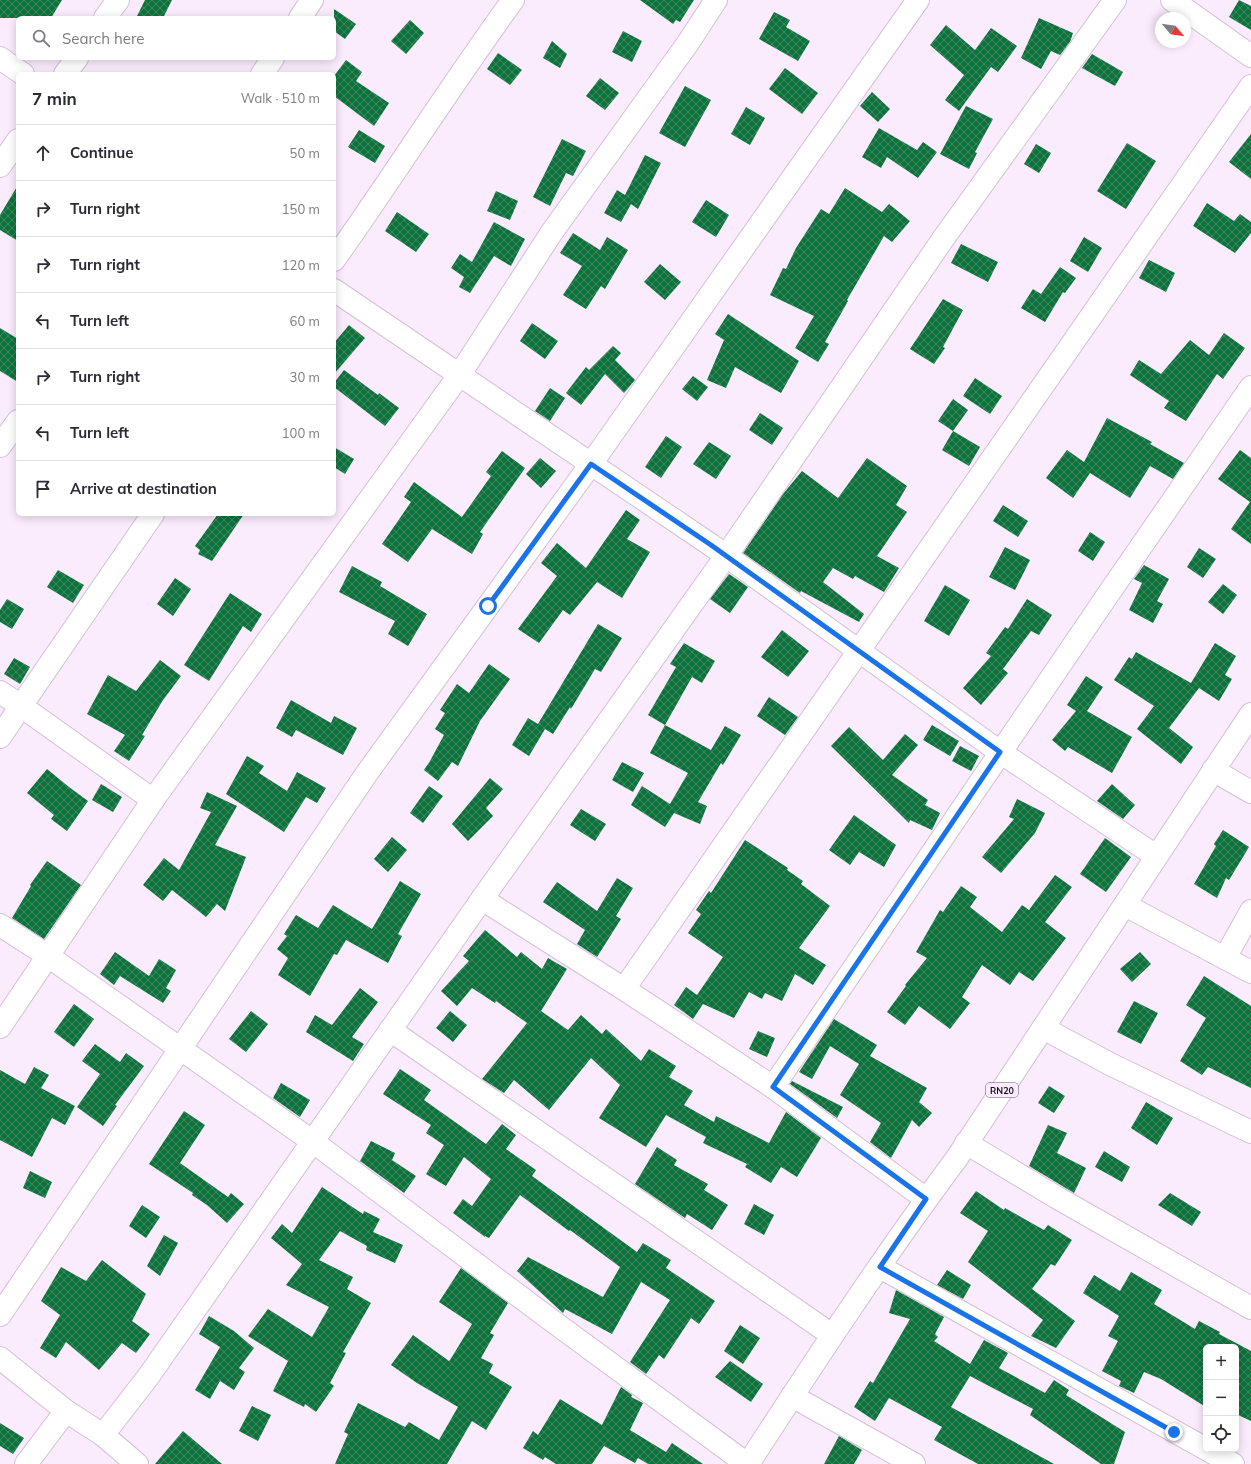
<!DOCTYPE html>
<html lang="en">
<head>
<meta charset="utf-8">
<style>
	body { margin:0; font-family:Mulish,sans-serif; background:#f2f2f3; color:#2b2b33 }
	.controls { position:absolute; right:12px; bottom:12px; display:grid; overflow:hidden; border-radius:6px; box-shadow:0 2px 10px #0003 }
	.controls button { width:36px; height:36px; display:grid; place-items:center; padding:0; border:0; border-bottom:1px solid #e1e1e2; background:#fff; color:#2b2b33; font:20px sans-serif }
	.compass { position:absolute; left:1155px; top:12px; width:36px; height:36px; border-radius:50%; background:#fff; box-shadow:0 2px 10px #0003; rotate:119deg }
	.stop { position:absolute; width:12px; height:12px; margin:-9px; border:3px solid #1a73e8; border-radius:50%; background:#fff }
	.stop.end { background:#1a73e8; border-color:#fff; box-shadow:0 1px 4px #0008 }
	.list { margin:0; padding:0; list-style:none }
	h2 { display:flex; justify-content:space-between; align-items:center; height:52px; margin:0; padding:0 16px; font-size:17px }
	h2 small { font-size:13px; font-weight:400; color:#7c7c81 }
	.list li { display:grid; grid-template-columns:26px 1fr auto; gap:12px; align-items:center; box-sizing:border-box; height:56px; padding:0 16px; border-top:1px solid #e1e1e2 }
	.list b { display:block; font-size:15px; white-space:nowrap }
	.list em { font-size:13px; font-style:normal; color:#7c7c81 }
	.icon { flex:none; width:22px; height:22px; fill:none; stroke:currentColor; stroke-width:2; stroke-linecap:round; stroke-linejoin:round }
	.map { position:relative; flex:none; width:1251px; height:1464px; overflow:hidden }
	.search { position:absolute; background:#fff; box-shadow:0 2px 10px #0003; left:16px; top:16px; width:320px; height:44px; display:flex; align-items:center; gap:10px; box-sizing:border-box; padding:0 14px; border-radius:6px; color:#7c7c81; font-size:15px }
	.panel { position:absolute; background:#fff; box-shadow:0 2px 10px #0003; left:16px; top:72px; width:320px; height:444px; border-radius:6px }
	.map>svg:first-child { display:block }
</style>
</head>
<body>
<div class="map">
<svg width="1251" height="1464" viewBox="0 0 1251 1464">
	<defs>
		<pattern id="building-cross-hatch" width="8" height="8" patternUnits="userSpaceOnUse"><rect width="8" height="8" fill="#0d723c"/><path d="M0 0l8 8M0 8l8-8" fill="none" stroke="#418762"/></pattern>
	</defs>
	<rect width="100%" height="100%" fill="#faebfd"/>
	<g fill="url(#building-cross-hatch)">
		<path d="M0,0H62L51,18H0Z"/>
		<path d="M145,0H172L163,18H136Z"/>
		<path d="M640,0H694L680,22L676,20L673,24Z"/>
		<path d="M1239,0L1251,6V30L1229,17Z"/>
		<path d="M334,9L356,24L345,39L334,31Z"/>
		<path d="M774,12L790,20L786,27L810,41L798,61L759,39Z"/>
		<path d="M1039,18L1073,33L1070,42L1060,55L1051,51L1041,69L1021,58Z"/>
		<path d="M410,20L424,33L406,54L391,41Z"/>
		<path d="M946,25L975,50L991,28L1017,46L998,72L991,67L959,111L945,100L964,75L930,45Z"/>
		<path d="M623,31L642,41L632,62L612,52Z"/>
		<path d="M552,41L567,54L560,68L543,58Z"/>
		<path d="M498,53L522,70L510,85L487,69Z"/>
		<path d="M1092,54L1123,72L1115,86L1082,68Z"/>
		<path d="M346,60L362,72L356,81L389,103L374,126L334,96V76Z"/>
		<path d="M785,68L818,93L802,114L769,89Z"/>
		<path d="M600,78L619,93L605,110L586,96Z"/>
		<path d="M685,86L711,100L685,147L659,133Z"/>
		<path d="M872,92L890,109L878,122L860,106Z"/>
		<path d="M966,106L993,119L975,152L977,153L969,169L940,154Z"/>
		<path d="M746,107L765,118L750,145L731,134Z"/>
		<path d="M879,128L917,150L923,142L937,152L918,178L887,157L881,168L862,157Z"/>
		<path d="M359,130L385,146L375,163L348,147Z"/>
		<path d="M1251,134V179L1229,162Z"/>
		<path d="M562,139L586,151L573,176L566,173L550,206L533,197Z"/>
		<path d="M1127,143L1156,161L1126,209L1097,191Z"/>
		<path d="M1036,144L1051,153L1039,173L1024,164Z"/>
		<path d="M645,155L661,163L638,209L631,204L621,222L604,213L617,190L625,195Z"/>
		<path d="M18,185V241L0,230V215Z"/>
		<path d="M845,188L882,212L889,204L910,221L892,242L884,236L847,300L848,301L825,342L829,344L818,362L795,348L814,316L770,295L783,268L786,269L796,248L821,209L829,214Z"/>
		<path d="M496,191L518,201L510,220L487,211Z"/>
		<path d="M706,200L729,215L716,237L692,222Z"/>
		<path d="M1207,203L1234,221L1240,214L1251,222V233L1235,253L1193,226Z"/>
		<path d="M397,212L429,234L416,252L385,231Z"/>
		<path d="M494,222L525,239L511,266L494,256L470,293L459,287L464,277L451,268L460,254L472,262Z"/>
		<path d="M573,233L600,250L607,237L628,250L605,289L601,286L586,309L563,295L582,266L560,253Z"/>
		<path d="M1084,237L1102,248L1088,272L1070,261Z"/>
		<path d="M961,244L998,262L988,282L951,263Z"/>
		<path d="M1149,260L1175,273L1166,292L1139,278Z"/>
		<path d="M660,264L681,282L665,300L644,282Z"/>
		<path d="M1060,267L1076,278L1065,293L1063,292L1045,322L1021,308L1033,289L1041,294Z"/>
		<path d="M943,299L963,310L943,347L945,348L934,364L910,349Z"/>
		<path d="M728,314L799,361L781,393L735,367L726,388L707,380L724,340L715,334Z"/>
		<path d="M532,323L558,341L545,359L520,341Z"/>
		<path d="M349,325L365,338L334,374V343Z"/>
		<path d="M0,328L18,339V382L0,371Z"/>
		<path d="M1224,333L1245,348L1223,379L1217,374L1186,421L1164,408L1169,401L1130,375L1139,360L1161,374L1190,340L1209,355Z"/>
		<path d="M613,346L621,353L615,360L635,380L624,393L605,374L581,405L566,393L586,367L589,370Z"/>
		<path d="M344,370L378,395L379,393L399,408L385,426L334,387V383Z"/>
		<path d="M693,376L708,387L697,401L682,389Z"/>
		<path d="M975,378L1002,396L990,414L963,396Z"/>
		<path d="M550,388L565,398L550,421L535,411Z"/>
		<path d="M953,399L968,410L953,431L938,421Z"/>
		<path d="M760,413L783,428L772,445L749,430Z"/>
		<path d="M1107,418L1152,442L1150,444L1184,463L1173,479L1150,466L1130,498L1090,473L1073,498L1046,478L1067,450L1084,462Z"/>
		<path d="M953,431L980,447L969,466L942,450Z"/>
		<path d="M666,436L682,447L661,478L645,467Z"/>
		<path d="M709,442L731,456L716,479L693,464Z"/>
		<path d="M334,447L354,459L345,474L334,467Z"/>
		<path d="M1240,450L1251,458V544L1231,529L1250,502L1218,479Z"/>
		<path d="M502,451L525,468L480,532L483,534L472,554L432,529L408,562L382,544L411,502L404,497L414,482L462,517L491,476L486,472Z"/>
		<path d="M540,458L556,471L541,488L526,474Z"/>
		<path d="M867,458L907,486L896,505L907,512L877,556L899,568L884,592L855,576L853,579L833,568L823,582L864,614L859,622L801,591L800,593L743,553L783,494L802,471L838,498Z"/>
		<path d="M1003,505L1028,521L1018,537L993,521Z"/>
		<path d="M626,510L640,520L627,539L650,552L622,598L597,582L570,615L563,610L539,643L518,629L557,576L541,563L557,543L586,568Z"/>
		<path d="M218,514H244L212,561L198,554L200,550L195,546Z"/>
		<path d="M1090,532L1105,542L1093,561L1078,551Z"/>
		<path d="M1005,547L1030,560L1015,590L989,577Z"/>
		<path d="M1199,548L1216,559L1203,578L1187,567Z"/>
		<path d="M1144,565L1169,579L1157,601L1163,604L1153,623L1129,610L1142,583L1134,579Z"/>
		<path d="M352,566L382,582L380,586L427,614L408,646L388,634L395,621L339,592Z"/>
		<path d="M58,570L84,585L73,603L47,587Z"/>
		<path d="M729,574L748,587L730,613L710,599Z"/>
		<path d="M175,578L191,589L173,616L157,604Z"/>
		<path d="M1223,584L1237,595L1223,614L1208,602Z"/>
		<path d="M945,585L970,600L949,636L924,621Z"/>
		<path d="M230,593L262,614L251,632L243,626L209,681L184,665Z"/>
		<path d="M7,599L24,609L12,629L0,622V610Z"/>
		<path d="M1027,599L1052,615L1039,635L1031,631L1003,669L1008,673L981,705L963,688L991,656L986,653L1005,627L1008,629Z"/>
		<path d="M598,624L622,638L601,672L595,669L571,709L570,707L553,734L545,729L529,756L512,745L528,718L538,724Z"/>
		<path d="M782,630L809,651L788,677L761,657Z"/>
		<path d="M684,643L715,661L702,683L692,677L665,725L648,715L676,667L670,664Z"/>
		<path d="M1215,643L1236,656L1225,675L1232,679L1219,701L1199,688L1169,728L1193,747L1181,764L1137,729L1154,706L1114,680L1129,657L1132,659L1136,652L1191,683Z"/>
		<path d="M14,658L30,667L20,684L4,674Z"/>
		<path d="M160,660L181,676L163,700L142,735L145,736L129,761L114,751L125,735L87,714L108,675L136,691Z"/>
		<path d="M489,664L510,679L480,721L458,766L452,762L438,781L424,770L430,761L444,735L435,729L445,713L440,710L457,684L469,693Z"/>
		<path d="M1086,676L1103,687L1087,711L1132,737L1112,773L1068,747L1065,751L1052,740L1076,711L1067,705Z"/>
		<path d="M769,697L798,717L785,735L757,716Z"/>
		<path d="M291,700L331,723L334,716L357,728L343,755L296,730L292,737L276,728Z"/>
		<path d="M665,725L711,750L725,726L741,735L723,765L721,763L698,802L707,806L700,824L674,813L665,827L631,805L642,786L670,804L688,773L650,753Z"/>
		<path d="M932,725L959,741L950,756L923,740Z"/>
		<path d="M849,727L883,760L905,734L918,745L892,775L928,800L925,805L940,813L932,830L910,820L909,823L831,746Z"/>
		<path d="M960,746L979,756L971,771L952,761Z"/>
		<path d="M247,756L264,766L259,773L287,791L297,772L326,788L317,803L306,797L284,832L226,794Z"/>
		<path d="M622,762L644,773L633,792L612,780Z"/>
		<path d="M47,769L69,787L88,801L67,831L51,819L54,815L27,793Z"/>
		<path d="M490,778L503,789L486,808L493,816L468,841L452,824Z"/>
		<path d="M101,784L122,797L113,812L92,800Z"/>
		<path d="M1112,784L1135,805L1123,819L1097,801Z"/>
		<path d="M429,786L443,796L423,823L410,813Z"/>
		<path d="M207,792L237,806L215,845L246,857L225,911L217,904L206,917L172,890L163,901L143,885L164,858L179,870L211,812L200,808Z"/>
		<path d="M1017,799L1045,813L1035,833L1001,873L982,857L1014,819L1009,817Z"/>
		<path d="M581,809L606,824L595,841L570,825Z"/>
		<path d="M854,815L896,845L884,867L859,852L850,865L829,850Z"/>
		<path d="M1223,830L1249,847L1229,880L1226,878L1217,898L1194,884L1216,846L1214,844Z"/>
		<path d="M392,837L407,850L388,872L374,859Z"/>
		<path d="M1105,838L1131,857L1106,892L1080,874Z"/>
		<path d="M745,840L788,868L787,870L803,881L801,884L830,906L799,948L826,965L813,985L795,974L782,1001L765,993L762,999L749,992L734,1018L703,1004L693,1019L674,1005L686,987L697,995L723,957L688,933L701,914L696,910L709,891L711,893Z"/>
		<path d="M47,861L81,885L44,939L12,918L31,886L30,885Z"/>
		<path d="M1055,875L1072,887L1045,922L1066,938L1033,981L1019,972L1010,985L982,965L962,997L970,1003L950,1029L919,1006L905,1025L887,1012L906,986L905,985L927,958L916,952L940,910L943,912L961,886L977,897L970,907L1002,932L1022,905L1029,910Z"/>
		<path d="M617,878L633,888L616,916L621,919L597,957L577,944L585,930L543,902L557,882L597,911Z"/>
		<path d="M400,881L421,894L398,934L402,936L388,963L346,940L337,955L334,954L310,996L278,975L288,958L277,949L287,936L284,934L296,915L318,928L333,905L372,929Z"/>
		<path d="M485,930L517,957L521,952L542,969L548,958L567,969L541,1011L568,1030L581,1015L602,1034L606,1029L641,1061L649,1049L676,1066L669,1077L693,1091L684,1105L714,1122L716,1116L769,1143L786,1112L821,1138L797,1177L781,1167L771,1183L745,1167L747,1164L703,1143L706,1137L666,1115L646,1147L599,1118L620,1085L591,1058L549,1110L514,1080L504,1093L482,1079L527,1023L496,1001L495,1003L472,988L457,1006L441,991L469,961L463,956Z"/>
		<path d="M115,952L149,976L159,959L176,970L166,988L171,991L163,1003L120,976L114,985L100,974Z"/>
		<path d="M1140,952L1151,964L1132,982L1120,969Z"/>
		<path d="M1204,976L1251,1006V1088L1208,1067L1202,1075L1180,1061L1206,1018L1186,1005Z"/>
		<path d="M360,988L378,1002L352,1037L364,1044L353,1061L306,1032L315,1015L332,1025Z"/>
		<path d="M1134,1001L1158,1013L1141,1044L1117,1032Z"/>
		<path d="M74,1004L94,1019L74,1047L54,1032Z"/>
		<path d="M251,1011L268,1024L246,1052L229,1039Z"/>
		<path d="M450,1011L467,1025L453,1042L436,1028Z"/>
		<path d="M834,1019L877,1045L870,1056L927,1088L919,1102L932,1113L919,1127L912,1120L891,1158L870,1142L881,1123L840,1095L859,1064L830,1046L812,1079L799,1072Z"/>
		<path d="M758,1031L775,1038L767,1057L749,1049Z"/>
		<path d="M95,1044L120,1062L126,1053L144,1066L115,1105L117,1106L103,1126L77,1107L100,1074L82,1061Z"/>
		<path d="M34,1067L49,1075L41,1088L75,1106L65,1125L52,1118L32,1157L0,1140V1070L25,1084Z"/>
		<path d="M400,1069L431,1090L424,1100L486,1144L502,1124L516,1135L506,1149L536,1170L532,1176L637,1252L643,1243L671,1260L666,1268L715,1301L699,1324L691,1318L664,1359L659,1355L646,1374L630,1362L670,1300L641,1282L612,1334L565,1309L563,1313L517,1271L528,1257L603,1297L620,1267L570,1230L569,1231L520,1195L489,1238L485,1236V1237L453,1213L463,1199L472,1206L491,1179L464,1157L446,1186L426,1174L444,1145L426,1133L431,1125L383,1094Z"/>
		<path d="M792,1081L843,1107L837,1118L790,1084Z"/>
		<path d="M281,1083L310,1100L300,1117L273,1098Z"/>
		<path d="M1049,1086L1065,1096L1054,1113L1038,1103Z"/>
		<path d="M1146,1102L1173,1118L1157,1145L1131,1128Z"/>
		<path d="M184,1111L205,1125L180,1163L228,1197L231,1193L244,1204L227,1223L207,1205L192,1195L193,1193L149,1164Z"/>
		<path d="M1048,1125L1067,1133L1057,1153L1086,1168L1074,1193L1029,1166Z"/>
		<path d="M371,1141L395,1153L392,1160L416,1176L404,1193L360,1161Z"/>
		<path d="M657,1147L677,1160L674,1165L708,1184L704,1190L728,1205L712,1230L687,1214L685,1218L635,1184Z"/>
		<path d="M1104,1151L1130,1167L1122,1182L1095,1167Z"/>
		<path d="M30,1171L52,1182L45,1198L23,1188Z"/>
		<path d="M322,1187L363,1214L364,1211L380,1219L373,1232L403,1245L395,1263L366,1250L367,1246L340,1231L319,1260L353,1277L347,1289L371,1303L343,1352L346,1353L330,1383L334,1386L316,1412L305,1404L304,1407L273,1391L288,1361L248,1336L268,1309L312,1337L329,1307L286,1285L302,1264L271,1238L282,1224L292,1233Z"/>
		<path d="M976,1191L1004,1210L1005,1208L1044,1230L1048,1225L1072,1240L1055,1266L1051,1264L1032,1289L1075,1321L1056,1348L1031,1336L1043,1320L968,1262L988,1231L960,1213Z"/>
		<path d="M1170,1193L1201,1212L1192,1226L1158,1205Z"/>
		<path d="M754,1204L774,1215L764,1235L744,1224Z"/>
		<path d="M142,1205L160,1217L146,1238L129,1226Z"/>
		<path d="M164,1235L178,1243L160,1276L147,1266Z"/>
		<path d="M102,1260L146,1294L132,1321L150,1334L136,1353L122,1343L99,1370L66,1342L56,1358L40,1348L60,1315L41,1301L61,1267L86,1281Z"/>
		<path d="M461,1268L508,1303L490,1333L494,1335L481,1358L493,1364L489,1373L512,1387L486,1430L472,1421L447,1464H335L348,1434L344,1432L358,1403L405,1427L409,1422L439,1440L458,1407L417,1383L391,1365L413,1335L449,1361L450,1360L472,1324L439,1302Z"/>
		<path d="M947,1270L971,1285L963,1299L937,1285Z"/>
		<path d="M1131,1272L1162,1290L1154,1304L1195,1329L1199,1321L1220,1332L1219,1334L1251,1351V1421L1236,1414V1347H1206V1407L1161,1379L1144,1372L1134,1393L1119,1386L1121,1381L1102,1371L1118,1341L1108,1336L1119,1316L1083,1293L1094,1275L1120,1291Z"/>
		<path d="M896,1290L944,1317L935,1334L938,1337L934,1341L970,1364L984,1340L1008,1353L999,1368L1045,1393L1054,1380L1069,1390L1066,1395L1125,1432L1114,1464H1101L1030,1415L1033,1409L970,1376L951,1407L1054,1464H978L934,1440L942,1427L889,1398L875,1421L854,1407L870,1381L873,1383L910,1319L889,1313Z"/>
		<path d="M209,1316L234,1331L254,1348L239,1368L245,1372L234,1390L220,1381L210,1399L195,1390L220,1347L199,1334Z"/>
		<path d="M740,1325L760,1338L743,1364L724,1351Z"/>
		<path d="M730,1361L763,1384L751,1402L715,1377Z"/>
		<path d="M621,1387L632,1395L631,1397L643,1403L630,1430L666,1452L672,1443L703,1464H648L638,1458L635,1463L604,1446L592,1464H556L545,1457L543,1460L523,1448L533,1431L538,1435L560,1399L602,1425Z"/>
		<path d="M252,1406L271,1415L258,1441L239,1431Z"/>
		<path d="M0,1423L24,1438L13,1454L0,1446Z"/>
		<path d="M183,1431L222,1464H155Z"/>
		<path d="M839,1436L862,1450L854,1464H824Z"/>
	</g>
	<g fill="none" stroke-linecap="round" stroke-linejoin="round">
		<defs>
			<g id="minor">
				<path d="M1115,0L943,239L726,556L482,899L624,989L773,1087L1107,596L1251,387"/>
				<path d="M1172,0L1251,56"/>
				<path d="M105,18L118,0"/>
				<path d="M300,18L312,0"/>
				<path d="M0,58L23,74"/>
				<path d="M65,74L77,58"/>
				<path d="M262,74L273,58"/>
				<path d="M0,166L18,140"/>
				<path d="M334,260C395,174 451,85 513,0"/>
				<path d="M334,290L711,545L1000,752L1156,856"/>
				<path d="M0,446L18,421"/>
				<path d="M153,514L21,706L153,800"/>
				<path d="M0,692L21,706L0,737"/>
				<path d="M1213,770L1251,792"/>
				<path d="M1125,905L1251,972"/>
				<path d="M0,925L48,956L312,1141L547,1317L747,1464"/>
				<path d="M1225,958L1251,911"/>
				<path d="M624,989L1251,86"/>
				<path d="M0,1027L153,800L460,374L552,232L688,43L716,0"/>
				<path d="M1043,1028L1110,1064L1251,1132"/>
				<path d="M390,1030L832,1335"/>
				<path d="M773,1087L926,1199"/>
				<path d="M966,1143L1056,1197L1251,1308"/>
				<path d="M880,1267L1233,1464"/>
				<path d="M0,1315L367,773L591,464L918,0"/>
				<path d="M0,1358L66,1411L103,1435L137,1464"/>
				<path d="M792,1396L914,1464"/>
				<path d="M103,1435L148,1377L482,899"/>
				<path d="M26,1464L66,1411"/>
			</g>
			<path id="major" d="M748,1464C815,1361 883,1257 957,1158L1251,714"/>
		</defs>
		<use href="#minor" stroke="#d3c0d7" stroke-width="24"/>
		<use href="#major" stroke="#d3c0d7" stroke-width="24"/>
		<use href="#minor" stroke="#fff" stroke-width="22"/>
		<use href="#major" stroke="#fff" stroke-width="22"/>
	</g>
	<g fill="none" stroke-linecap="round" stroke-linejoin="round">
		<path stroke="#1a73e8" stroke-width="5" d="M488,606L591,464L711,545L1000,752L773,1087L926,1199L880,1267L1174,1432"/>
	</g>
	<g text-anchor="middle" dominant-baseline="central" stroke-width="4" stroke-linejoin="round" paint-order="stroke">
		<rect fill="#faebfd" stroke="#5a515c" stroke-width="1" x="986" y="1083" width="32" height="14" rx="3"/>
		<g font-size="9" font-weight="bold" fill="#150f17">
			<text x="1002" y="1090">RN20</text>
		</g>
	</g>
</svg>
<div class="controls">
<button>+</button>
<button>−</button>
<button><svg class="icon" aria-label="locate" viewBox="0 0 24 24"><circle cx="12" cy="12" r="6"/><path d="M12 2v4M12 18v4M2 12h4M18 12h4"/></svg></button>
</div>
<svg class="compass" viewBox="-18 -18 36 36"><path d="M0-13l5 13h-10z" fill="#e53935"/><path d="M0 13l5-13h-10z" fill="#7c7c81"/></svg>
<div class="stop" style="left:488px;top:606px"></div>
<div class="stop end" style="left:1174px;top:1432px"></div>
<div class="search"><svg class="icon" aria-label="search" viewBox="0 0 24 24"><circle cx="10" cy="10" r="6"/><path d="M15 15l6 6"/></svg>Search here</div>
<section class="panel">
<h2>7 min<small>Walk · 510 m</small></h2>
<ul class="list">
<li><svg class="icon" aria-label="ahead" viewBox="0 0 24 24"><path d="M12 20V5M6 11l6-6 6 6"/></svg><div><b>Continue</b></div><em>50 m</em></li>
<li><svg class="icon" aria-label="right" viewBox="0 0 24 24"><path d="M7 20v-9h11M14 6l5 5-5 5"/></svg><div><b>Turn right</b></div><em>150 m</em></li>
<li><svg class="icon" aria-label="right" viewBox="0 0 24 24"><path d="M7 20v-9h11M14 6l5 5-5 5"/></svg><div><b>Turn right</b></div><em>120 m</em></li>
<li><svg class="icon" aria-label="left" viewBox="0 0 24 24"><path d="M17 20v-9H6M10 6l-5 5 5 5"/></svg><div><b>Turn left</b></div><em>60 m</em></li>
<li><svg class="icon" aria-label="right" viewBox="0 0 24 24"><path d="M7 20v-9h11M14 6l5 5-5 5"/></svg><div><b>Turn right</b></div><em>30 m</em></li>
<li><svg class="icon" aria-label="left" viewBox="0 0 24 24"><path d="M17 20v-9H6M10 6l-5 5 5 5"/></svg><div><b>Turn left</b></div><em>100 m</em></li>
<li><svg class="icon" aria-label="arrive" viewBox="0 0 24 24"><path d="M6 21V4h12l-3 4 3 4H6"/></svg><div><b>Arrive at destination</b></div></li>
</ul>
</section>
</div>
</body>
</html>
